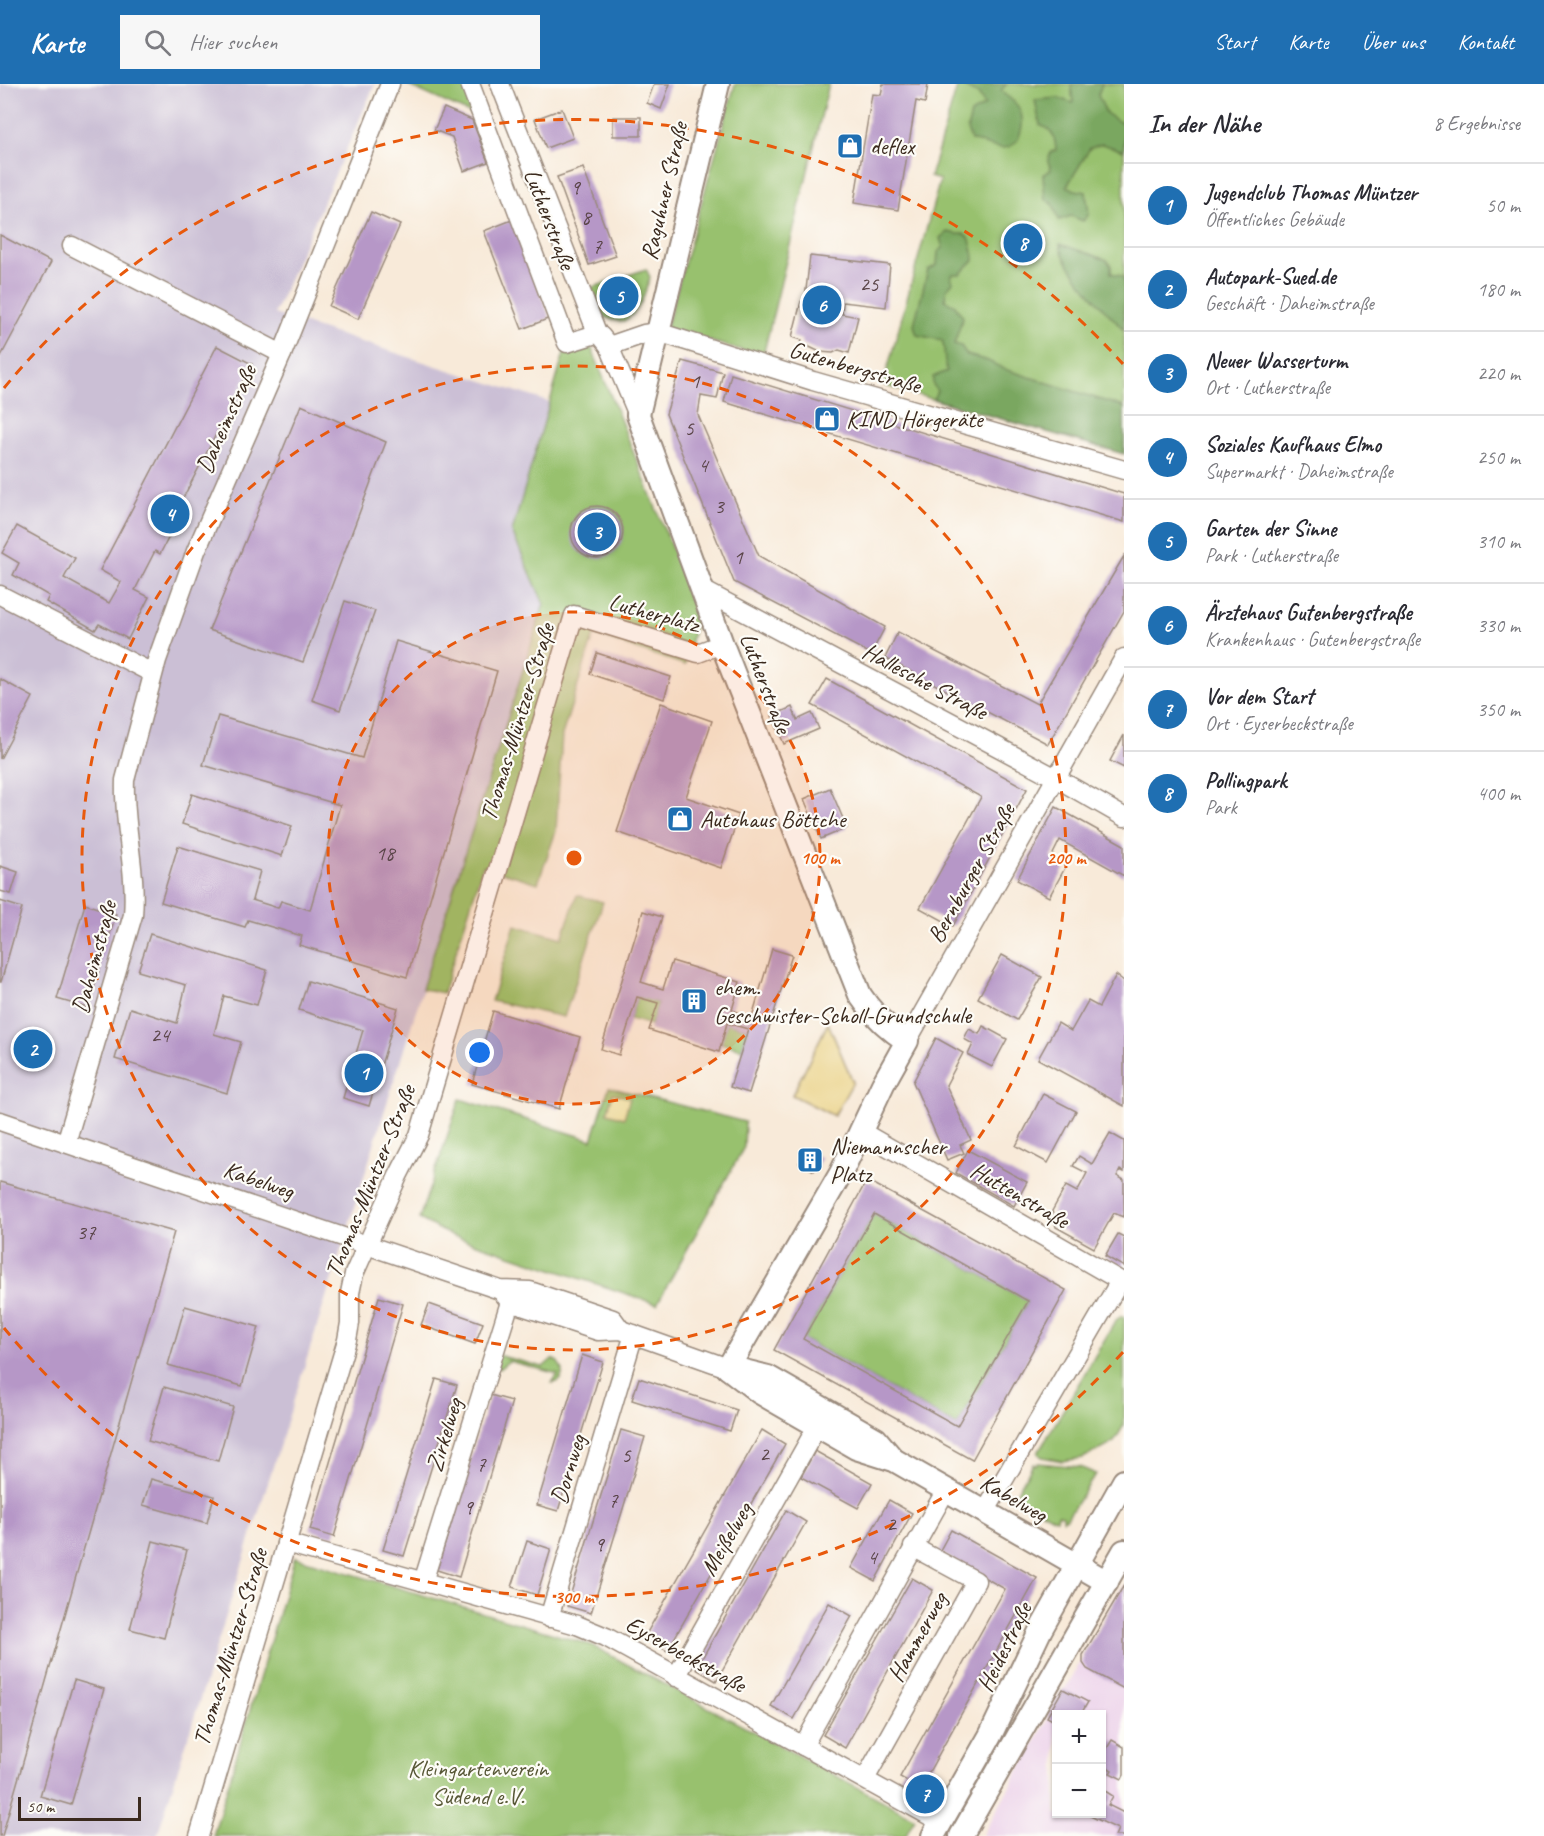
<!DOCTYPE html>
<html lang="de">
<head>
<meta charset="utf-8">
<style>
	body { margin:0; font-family:Caveat,sans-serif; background:#f7f7f7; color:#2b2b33 }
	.controls { position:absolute; right:18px; bottom:18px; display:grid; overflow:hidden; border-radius:0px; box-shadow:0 2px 4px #0004 }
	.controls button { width:54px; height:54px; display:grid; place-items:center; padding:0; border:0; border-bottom:2px solid #e1e1e2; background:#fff; color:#2b2b33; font:30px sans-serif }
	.scale { position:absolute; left:18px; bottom:15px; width:123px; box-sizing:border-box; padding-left:6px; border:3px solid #3b2a1e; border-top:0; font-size:16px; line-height:21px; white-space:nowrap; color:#3b2a1e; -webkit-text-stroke:4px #fdfcf7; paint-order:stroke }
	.you { position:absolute; left:480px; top:969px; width:21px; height:21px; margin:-15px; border:4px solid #fff; border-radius:50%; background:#1a73e8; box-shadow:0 0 0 9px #1a73e833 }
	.badge { display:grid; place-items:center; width:39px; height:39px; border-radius:50%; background:#1f6fb2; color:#fff; font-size:20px; font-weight:700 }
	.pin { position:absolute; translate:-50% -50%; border:3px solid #fff; box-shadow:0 2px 6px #0006 }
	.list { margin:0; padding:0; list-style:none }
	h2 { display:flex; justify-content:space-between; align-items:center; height:78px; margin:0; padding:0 24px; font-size:26px }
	h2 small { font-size:20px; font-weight:400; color:#7c7c81 }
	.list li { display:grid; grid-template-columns:39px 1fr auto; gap:18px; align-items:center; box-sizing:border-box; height:84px; padding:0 24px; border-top:2px solid #e1e1e2 }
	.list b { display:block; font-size:22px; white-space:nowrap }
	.list p { margin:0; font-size:20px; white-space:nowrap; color:#7c7c81 }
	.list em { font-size:20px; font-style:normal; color:#7c7c81 }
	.icon { flex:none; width:33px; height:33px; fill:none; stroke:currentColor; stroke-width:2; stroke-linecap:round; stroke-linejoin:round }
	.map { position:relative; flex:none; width:1124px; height:1752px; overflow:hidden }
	header { display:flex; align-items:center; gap:36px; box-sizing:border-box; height:84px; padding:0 30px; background:#1f6fb2; color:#fff }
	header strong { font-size:28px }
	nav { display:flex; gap:33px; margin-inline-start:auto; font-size:21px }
	.search { width:420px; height:54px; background:#f7f7f7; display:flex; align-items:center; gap:15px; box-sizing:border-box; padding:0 21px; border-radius:0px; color:#7c7c81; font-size:22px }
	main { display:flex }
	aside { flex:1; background:#fff }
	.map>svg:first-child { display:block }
</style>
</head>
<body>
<header>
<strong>Karte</strong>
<div class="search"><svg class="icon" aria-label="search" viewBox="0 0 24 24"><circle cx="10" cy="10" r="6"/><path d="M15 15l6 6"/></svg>Hier suchen</div>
<nav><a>Start</a><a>Karte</a><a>Über uns</a><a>Kontakt</a></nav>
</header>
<main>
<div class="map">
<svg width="1124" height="1752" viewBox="0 0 1124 1752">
	<rect width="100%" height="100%" fill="#fdfcf7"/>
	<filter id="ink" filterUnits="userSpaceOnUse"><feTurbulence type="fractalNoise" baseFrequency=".0167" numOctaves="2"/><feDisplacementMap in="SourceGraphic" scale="12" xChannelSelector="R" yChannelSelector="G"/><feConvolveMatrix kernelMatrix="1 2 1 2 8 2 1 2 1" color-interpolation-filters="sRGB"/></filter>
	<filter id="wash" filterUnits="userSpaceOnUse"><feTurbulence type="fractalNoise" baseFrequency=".008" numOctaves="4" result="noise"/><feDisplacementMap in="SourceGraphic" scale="24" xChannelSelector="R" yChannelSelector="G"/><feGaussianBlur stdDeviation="1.35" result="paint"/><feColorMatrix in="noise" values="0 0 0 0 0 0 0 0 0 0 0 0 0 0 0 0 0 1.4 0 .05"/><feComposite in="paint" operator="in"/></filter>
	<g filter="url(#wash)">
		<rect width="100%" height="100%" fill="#f8ead9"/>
		<path fill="#ecd1ea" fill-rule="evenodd" d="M1124,1500V1752H982ZM1056,1630H1102V1730H1056Z"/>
		<path fill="#cbbfd5" d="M0,0H375L274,230L549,318L512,448L544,519L157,1752H0Z"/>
		<g fill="#98c16e" stroke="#6a7646" stroke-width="1.5">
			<path d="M410,0H464L476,32L409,2Z"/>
			<path d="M735,0H829L763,272L666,245Z"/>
			<path d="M958,0H1124V370L883,301L940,96L930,93Z"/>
			<path d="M646,185L650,193C644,212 640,230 621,238L603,233L591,204Z"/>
			<path d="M567,259L592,265L698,529L685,581L594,551L562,651L556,747L538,799L483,782L443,909L422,905L544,520L512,448Z"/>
			<path d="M577,811L603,818L564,933L491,917L515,841L562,854Z"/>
			<path d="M637,913L658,919L651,941L630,935Z"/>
			<path d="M727,939L748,945L742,965L721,959Z"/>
			<path d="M609,1003L745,1038L744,1063L657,1220L450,1151L419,1135L460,1015L592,1056Z"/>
			<path d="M874,1130L1028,1217L957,1342L803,1255Z"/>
			<path d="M1122,1232L1124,1233V1341L1114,1358L1083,1374L1062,1377L1042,1373L1038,1369L1116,1236Z"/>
			<path d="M497,1271L543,1283L552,1275L557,1277L563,1286C562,1294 560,1298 552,1299L558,1290L509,1277L499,1285L496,1281Z"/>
			<path d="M1038,1379L1080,1383L1096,1390L1067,1434L1063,1436V1431L1058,1430L1057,1435L1053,1434L1019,1415L1015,1411L1033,1380L1036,1381Z"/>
			<path d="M295,1473L591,1561L915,1734L905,1752H213Z"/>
		</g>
		<g fill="#7aa761" stroke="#5a6840" stroke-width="1.5">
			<path d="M960,0H1007L1001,6C1006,13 1016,17 1020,26C1025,40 1021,63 1003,64C994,65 980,58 971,56L967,46L971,30L985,21L979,11Z"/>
			<path d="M1071,0H1102L1098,11L1106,29L1121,39L1124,36V67L1102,60L1090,64L1067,102L1075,106L1086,108L1089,130L1083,137L1071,132L1059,136L1053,120L1045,115L1043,91L1051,86L1048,77L1051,68L1056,66C1055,53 1053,46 1040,41L1035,16L1058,14L1073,19Z"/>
			<path d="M947,148L957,150H964L970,155C971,163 974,168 974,176L960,190H953L951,193L953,198L946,206L945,216L955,221L963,233L954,260L961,262L967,271L988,277L1004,285L1124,323V370L933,315L937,307L933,300V293L947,287C943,277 946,266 942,256L917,251L914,241L928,186L937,181L938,168L943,164L940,154Z"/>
			<path d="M1060,160L1107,176L1111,182V189L1121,192L1124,196V246C1107,228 1063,184 1060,160Z"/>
		</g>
		<g fill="#eeda9e" stroke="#94825e" stroke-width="1.5">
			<path d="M828,939L853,998L834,1032L792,1011Z"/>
			<path d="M613,1009L630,1014L624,1034L607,1029Z"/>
		</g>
		<g id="blocks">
			<g fill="#b697c7" fill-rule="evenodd">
				<path d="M654,0H670L661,25L647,19Z"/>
				<path d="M883,0H928L925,19L916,17L898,126L854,119L872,10L881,11Z"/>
				<path d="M444,24L472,36L488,78L464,87L452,53L434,46Z"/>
				<path d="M562,25L573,54L546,64L535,35Z"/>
				<rect x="613" y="33" width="28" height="19"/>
				<path d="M583,84L616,172L589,181L557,93Z"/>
				<path d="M371,128L400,141L358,235L329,222Z"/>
				<path d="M512,136L550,234L522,245L484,147Z"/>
				<path d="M0,151L51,178L0,274Z"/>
				<path d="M810,172L890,181L886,223L843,218L842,230L858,233L849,269L839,266L833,269L820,268L801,259L802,256L792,253L801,218L805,214Z"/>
				<path d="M217,262L252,280L232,317L238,320L227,341L222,339L167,445L172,447L160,470L155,467L135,506L149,513L128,555L99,540L95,546L46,518L49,512L13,491L19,479L2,469L17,442L75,474L64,494L109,519L121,498L100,486Z"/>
				<path d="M682,277L723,288L717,315L701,312L698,331L759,472L885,543L871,570L734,498L666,330Z"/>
				<path d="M731,290L1124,410V438L724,318Z"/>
				<path d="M301,321L386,358L303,578L209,546Z"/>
				<circle cx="597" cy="448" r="26"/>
				<path d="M1124,472V527L1048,660L885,574L898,548L1037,620Z"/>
				<path d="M345,517L375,527L340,626L312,616Z"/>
				<path d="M396,557L497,587L407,893L299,861L302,852L248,836L245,843L161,818L178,762L260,787L252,816L278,824L281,817L310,826L340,721L203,681L218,632L362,674Z"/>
				<path d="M597,569L671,593L664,615L590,590Z"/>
				<path d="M0,595L33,613L0,675Z"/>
				<path d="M827,595L1027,705L953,842L920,824L981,713L812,621Z"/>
				<path d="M661,619L712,637L686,713L739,731L721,784L617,748Z"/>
				<path d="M792,623L797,636L812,629L819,645L784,660L772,632Z"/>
				<path d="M1124,651V684L1110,677Z"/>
				<path d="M830,704L847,744L821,755L804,715Z"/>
				<path d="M192,710L292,742L282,772L182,740Z"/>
				<path d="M1056,723L1124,761V792L1060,756L1051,774L1066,782L1049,813L1017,796Z"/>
				<path d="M0,782L18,788L11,810L0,807Z"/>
				<path d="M0,817L22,824L1,898H0Z"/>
				<path d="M85,820L116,830L88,924L57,915Z"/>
				<path d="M643,827L662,833L641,898L663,905L672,877L740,898L732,926L752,933L772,865L792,871L749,1009L730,1003L748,945L727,939L719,968L649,946L658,919L637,913L619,971L601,965Z"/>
				<path d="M150,850L267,886L257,921L224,912L214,950L241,958L227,1009L115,975L130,924L177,939L186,901L138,887Z"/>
				<path d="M1002,871L1042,893L1017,936L978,914Z"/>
				<path d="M1116,891L1124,897V1022L1038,975L1058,939L1071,947L1088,917L1099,923Z"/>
				<path d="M308,897L398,924L369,1022L343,1014L363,946L299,926Z"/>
				<path d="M493,927L580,953L559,1025L472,1000Z"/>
				<path d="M983,942L1007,955L992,983L968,971L973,960L964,955L969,945L979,950Z"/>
				<path d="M936,954L963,969L946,1001L971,1056L960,1061L964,1069L947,1076L913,998Z"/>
				<path d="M1043,1010L1076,1027L1048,1079L1016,1062Z"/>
				<path d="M1110,1049L1124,1057V1088L1120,1086L1117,1092L1124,1096V1131L1123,1133L1114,1129L1094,1164L1056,1143L1052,1127L1066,1102L1077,1108L1087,1089L1073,1082L1079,1072L1092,1080Z"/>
				<path d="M806,1066L821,1074L814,1087L799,1079Z"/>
				<path d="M968,1066L1027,1098L1014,1122L956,1089Z"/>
				<path d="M867,1096L1066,1206L972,1376L774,1266ZM874,1130L1028,1217L957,1342L803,1255Z"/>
				<path d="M0,1098L174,1148L2,1752H0Z"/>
				<path d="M1118,1150L1124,1153V1183L1105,1172Z"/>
				<path d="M379,1213L403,1220L334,1453L310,1446Z"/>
				<path d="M429,1220L483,1239L475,1260L421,1241Z"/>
				<path d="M185,1222L259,1243L242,1302L168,1281Z"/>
				<path d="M582,1271L603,1278L558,1427L537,1421Z"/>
				<path d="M639,1294L737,1326L730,1347L632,1316Z"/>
				<path d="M436,1295L457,1301L404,1472L383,1466Z"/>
				<path d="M164,1303L233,1323L218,1377L148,1357Z"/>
				<path d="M490,1311L512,1317L459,1493L437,1486Z"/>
				<path d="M621,1346L645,1353L591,1529L567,1522Z"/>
				<path d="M762,1346L785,1360L667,1567L644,1554Z"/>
				<path d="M815,1367L872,1399L858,1424L801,1393Z"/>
				<path d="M151,1395L214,1412L207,1439L143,1421Z"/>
				<path d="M889,1416L912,1429L875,1497L851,1484Z"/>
				<path d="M786,1426L806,1438L716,1597L696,1585Z"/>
				<path d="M951,1446L1037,1494L920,1704L900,1693L1005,1505L939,1468Z"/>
				<path d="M153,1457L187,1466L164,1554L130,1545Z"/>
				<path d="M527,1457L551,1465L537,1511L512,1503Z"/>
				<path d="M912,1494L933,1506L845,1664L823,1651Z"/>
				<path d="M1124,1501V1605L1087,1585L1083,1579V1571Z"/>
				<path d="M829,1519L852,1532L794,1635L771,1622Z"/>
				<path d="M74,1596L104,1605L71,1721L40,1712Z"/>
				<path d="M1063,1605L1088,1618L1081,1630H1056V1638L1047,1633Z"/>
				<path d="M1112,1656L1124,1663V1691L1122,1695L1110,1689L1112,1686L1102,1680V1664L1106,1666Z"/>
				<path d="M1102,1705L1113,1712L1108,1721L1124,1729V1752H1115L1118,1745L1086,1730H1102Z"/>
			</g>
		</g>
	</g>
	<g filter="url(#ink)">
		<use href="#blocks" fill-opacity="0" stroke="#9a8a7c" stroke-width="1.5"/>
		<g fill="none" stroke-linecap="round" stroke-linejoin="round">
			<defs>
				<g id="minor">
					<path d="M470,0L567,259L593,251L596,246L500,0"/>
					<path d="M72,162L282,270"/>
					<path d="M601,252L609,262L638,331"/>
					<path d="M609,262L644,250L658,248L813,297L1124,386"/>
					<path d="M701,505L1056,694L1124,733"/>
					<path d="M0,511L152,589"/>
					<path d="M907,957L1124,574"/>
					<path d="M0,1037L500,1206L530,1207L613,1235L621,1246"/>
					<path d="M862,1048L1124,1199"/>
					<path d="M66,1059L133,831C137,786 123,741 125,696L157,576L196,467L282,270L390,0"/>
					<path d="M503,1209L510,1218L598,1247L621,1246L728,1284"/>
					<path d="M985,1428L1120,1197"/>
					<path d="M286,1459L577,1541L606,1553L941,1738"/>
					<path d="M423,1498L510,1218"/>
					<path d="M549,1534L634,1250"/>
					<path d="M676,1593L818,1341"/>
					<path d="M803,1662L946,1406"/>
					<path d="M865,1695L976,1497L913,1463"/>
					<path d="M199,1752L347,1256L350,1239V1209L354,1190L398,1092L419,1051L574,531L698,569L722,560"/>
				</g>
				<g id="major">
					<path d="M718,0L638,331L722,560L860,911C873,931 887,944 907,957L883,1000L841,1089L728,1284"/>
					<path d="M728,1284L759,1308L856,1364L894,1376L1107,1498"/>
					<path d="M736,1285L768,1293L876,1355L892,1374"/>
					<path d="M933,1752L990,1652L1041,1545L1124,1397"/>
					<path d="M961,1752L1124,1467"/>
				</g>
			</defs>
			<use href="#minor" stroke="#9a8a7c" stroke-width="21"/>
			<use href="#major" stroke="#9a8a7c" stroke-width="26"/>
			<use href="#minor" stroke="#fff" stroke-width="18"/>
			<use href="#major" stroke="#fff" stroke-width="22"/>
		</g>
	</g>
	<circle cx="574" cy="774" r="246" fill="#e8590c" fill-opacity=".12"/>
	<g fill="none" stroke="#e8590c" stroke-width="3" stroke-dasharray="10 8">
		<circle cx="574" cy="774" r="246"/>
		<circle cx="574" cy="774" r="492"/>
		<path d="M1123 1268A739 739 0 0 1 4 1244M4 304A739 739 0 0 1 1123 280"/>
	</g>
	<defs>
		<symbol id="shop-square" viewBox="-11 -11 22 22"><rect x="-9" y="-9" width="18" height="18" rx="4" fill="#1f6fb2" stroke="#fdfcf7"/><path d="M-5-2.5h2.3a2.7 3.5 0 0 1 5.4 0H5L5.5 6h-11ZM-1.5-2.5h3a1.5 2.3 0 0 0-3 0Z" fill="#fff"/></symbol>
		<symbol id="building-square" viewBox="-11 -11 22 22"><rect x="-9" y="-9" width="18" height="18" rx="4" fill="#1f6fb2" stroke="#fdfcf7"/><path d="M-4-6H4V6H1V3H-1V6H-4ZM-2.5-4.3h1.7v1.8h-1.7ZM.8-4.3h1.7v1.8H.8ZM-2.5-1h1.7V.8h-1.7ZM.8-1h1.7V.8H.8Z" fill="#fff"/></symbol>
	</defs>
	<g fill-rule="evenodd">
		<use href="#shop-square" x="835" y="47" width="30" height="30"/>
		<use href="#shop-square" x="812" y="320" width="30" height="30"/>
		<use href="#shop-square" x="665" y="720" width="30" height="30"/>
		<use href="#building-square" x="679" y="902" width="30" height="30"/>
		<use href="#building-square" x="795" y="1061" width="30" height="30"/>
	</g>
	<g text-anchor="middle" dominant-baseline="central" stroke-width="4.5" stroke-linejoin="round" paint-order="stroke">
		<g font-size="21" fill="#5a4548">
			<text x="575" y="103">9</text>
			<text x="586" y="133">8</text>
			<text x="597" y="162">7</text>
			<text x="869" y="200">25</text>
			<text x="695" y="297">1</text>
			<text x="689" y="344">5</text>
			<text x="703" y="381">4</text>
			<text x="719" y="422">3</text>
			<text x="738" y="473">1</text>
			<text x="385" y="769">18</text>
			<text x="160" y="951">24</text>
			<text x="86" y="1148">37</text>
			<text x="764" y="1370">2</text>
			<text x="626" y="1371">5</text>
			<text x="481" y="1380">7</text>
			<text x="613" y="1416">7</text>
			<text x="468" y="1423">9</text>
			<text x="891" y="1440">2</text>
			<text x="599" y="1460">9</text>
			<text x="872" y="1473">4</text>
		</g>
		<g font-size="24" fill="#3b2a1e" stroke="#fdfcf7" text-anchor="start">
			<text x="870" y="62">deflex</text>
			<text x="846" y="335">KIND Hörgeräte</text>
			<text x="700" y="735">Autohaus Böttche</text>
			<text x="714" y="903">ehem.<tspan x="714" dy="28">Geschwister-Scholl-Grundschule</tspan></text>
			<text x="830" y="1062">Niemannscher<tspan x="830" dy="28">Platz</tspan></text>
		</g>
		<g font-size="24" fill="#3b2a1e" stroke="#fdfcf7">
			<text transform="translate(664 107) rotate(-77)">Raguhner Straße</text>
			<text transform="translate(550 135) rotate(69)">Lutherstraße</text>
			<text transform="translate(855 283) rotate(16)">Gutenbergstraße</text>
			<text transform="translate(226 335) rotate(-66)">Daheimstraße</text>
			<text transform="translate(654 529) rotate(15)">Lutherplatz</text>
			<text transform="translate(925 597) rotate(28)">Hallesche Straße</text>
			<text transform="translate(766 599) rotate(69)">Lutherstraße</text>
			<text transform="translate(517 638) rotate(-73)">Thomas-Müntzer-Straße</text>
			<text transform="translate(971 789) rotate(-61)">Bernburger Straße</text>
			<text transform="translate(94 873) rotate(-75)">Daheimstraße</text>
			<text transform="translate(259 1096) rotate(19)">Kabelweg</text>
			<text transform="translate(370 1097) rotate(-68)">Thomas-Müntzer-Straße</text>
			<text transform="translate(1020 1111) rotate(30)">Huttenstraße</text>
			<text transform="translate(444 1351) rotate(-73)">Zirkelweg</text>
			<text transform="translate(568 1385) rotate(-73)">Dornweg</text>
			<text transform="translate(1014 1414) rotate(30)">Kabelweg</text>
			<text transform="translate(726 1455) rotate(-60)">Meißelweg</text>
			<text transform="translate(917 1553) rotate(-61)">Hammerweg</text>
			<text transform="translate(230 1563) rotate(-73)">Thomas-Müntzer-Straße</text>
			<text transform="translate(1004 1563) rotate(-64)">Heidestraße</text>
			<text transform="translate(686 1570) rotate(29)">Eyserbeckstraße</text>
		</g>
		<g font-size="24" fill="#575736" stroke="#fdfcf7">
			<text x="478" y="1684">Kleingartenverein<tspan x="478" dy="28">Südend e.V.</tspan></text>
		</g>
	</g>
	<circle cx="574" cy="774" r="9" fill="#e8590c" stroke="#fdfcf7" stroke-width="3"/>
	<g font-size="18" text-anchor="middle" font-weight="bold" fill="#e8590c" stroke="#fdfcf7" stroke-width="4.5" stroke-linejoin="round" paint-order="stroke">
		<text x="820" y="780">100 m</text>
		<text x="1066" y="780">200 m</text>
		<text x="574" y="1519">300 m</text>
	</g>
</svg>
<div class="controls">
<button>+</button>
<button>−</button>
</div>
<div class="scale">50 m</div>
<div class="you"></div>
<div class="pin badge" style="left:364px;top:989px">1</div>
<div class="pin badge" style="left:33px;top:965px">2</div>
<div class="pin badge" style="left:597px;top:448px">3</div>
<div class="pin badge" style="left:170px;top:430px">4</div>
<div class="pin badge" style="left:619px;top:212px">5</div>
<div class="pin badge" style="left:822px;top:221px">6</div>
<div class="pin badge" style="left:925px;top:1710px">7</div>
<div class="pin badge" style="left:1023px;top:159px">8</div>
</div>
<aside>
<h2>In der Nähe<small>8 Ergebnisse</small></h2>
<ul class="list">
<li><span class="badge">1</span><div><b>Jugendclub Thomas Müntzer</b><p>Öffentliches Gebäude</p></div><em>50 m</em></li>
<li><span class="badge">2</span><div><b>Autopark-Sued.de</b><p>Geschäft · Daheimstraße</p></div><em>180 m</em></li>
<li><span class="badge">3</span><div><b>Neuer Wasserturm</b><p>Ort · Lutherstraße</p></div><em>220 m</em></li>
<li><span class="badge">4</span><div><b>Soziales Kaufhaus Elmo</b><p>Supermarkt · Daheimstraße</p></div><em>250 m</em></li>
<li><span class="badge">5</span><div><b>Garten der Sinne</b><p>Park · Lutherstraße</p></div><em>310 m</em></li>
<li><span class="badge">6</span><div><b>Ärztehaus Gutenbergstraße</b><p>Krankenhaus · Gutenbergstraße</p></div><em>330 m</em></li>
<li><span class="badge">7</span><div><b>Vor dem Start</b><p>Ort · Eyserbeckstraße</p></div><em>350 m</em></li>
<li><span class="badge">8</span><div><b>Pollingpark</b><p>Park</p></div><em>400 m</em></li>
</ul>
</aside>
</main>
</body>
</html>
